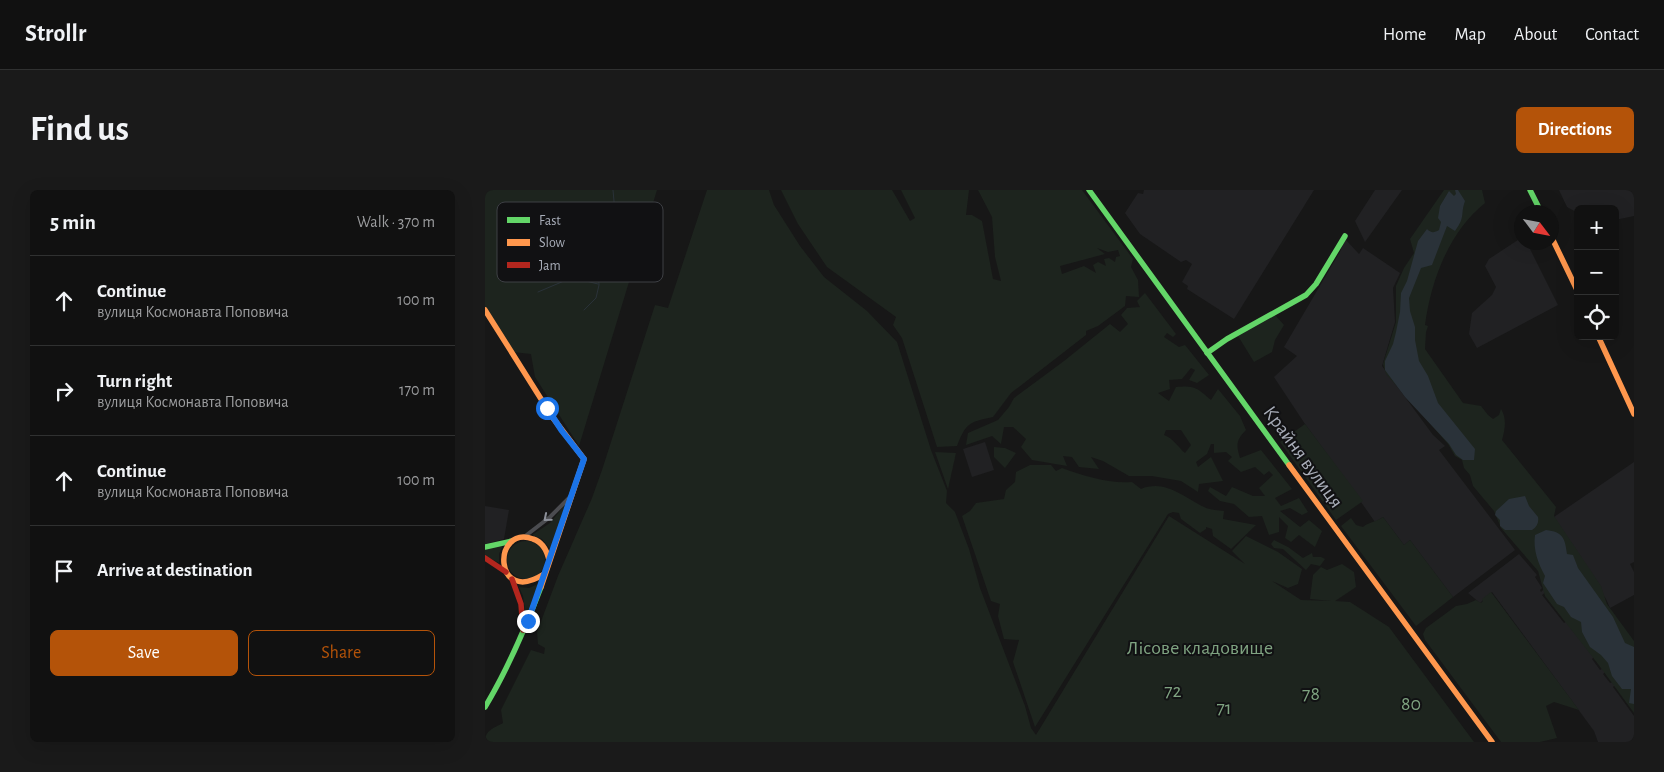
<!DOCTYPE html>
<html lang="en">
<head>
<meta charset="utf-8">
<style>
	body { margin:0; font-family:"Alegreya Sans",sans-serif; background:#1a1a1a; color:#f1f3f6 }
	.controls { position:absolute; right:15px; top:15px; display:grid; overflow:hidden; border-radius:8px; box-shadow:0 5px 20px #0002 }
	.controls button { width:45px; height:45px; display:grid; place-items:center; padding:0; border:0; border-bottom:1px solid #303131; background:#111; color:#f1f3f6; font:25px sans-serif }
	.compass { position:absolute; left:1029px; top:15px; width:45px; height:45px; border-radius:50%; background:#111; box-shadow:0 5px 20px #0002; rotate:122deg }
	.stop { position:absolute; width:15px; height:15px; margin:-11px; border:4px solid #1a73e8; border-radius:50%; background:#fff }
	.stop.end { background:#1a73e8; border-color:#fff; box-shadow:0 1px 5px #0008 }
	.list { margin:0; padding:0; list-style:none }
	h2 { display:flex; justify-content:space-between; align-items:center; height:65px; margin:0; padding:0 20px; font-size:21px }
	h2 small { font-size:16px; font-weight:400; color:#9c9d9f }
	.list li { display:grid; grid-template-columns:32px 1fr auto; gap:15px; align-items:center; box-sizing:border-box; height:90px; padding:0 20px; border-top:1px solid #303131 }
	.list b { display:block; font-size:19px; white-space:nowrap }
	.list p { margin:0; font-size:16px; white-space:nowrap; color:#9c9d9f }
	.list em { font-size:16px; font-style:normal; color:#9c9d9f }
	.actions { display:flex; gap:10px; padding:15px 20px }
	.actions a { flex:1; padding:11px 0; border:1px solid #b45309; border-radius:8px; text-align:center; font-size:18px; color:#b45309 }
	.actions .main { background:#b45309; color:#fff }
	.icon { flex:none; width:28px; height:28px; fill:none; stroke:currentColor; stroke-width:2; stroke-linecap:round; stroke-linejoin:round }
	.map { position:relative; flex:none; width:1149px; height:552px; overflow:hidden; border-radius:8px }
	header { display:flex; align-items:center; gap:30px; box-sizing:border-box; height:70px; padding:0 25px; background:#111; border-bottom:1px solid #303131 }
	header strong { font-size:24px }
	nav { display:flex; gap:28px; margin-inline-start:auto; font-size:18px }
	.intro { display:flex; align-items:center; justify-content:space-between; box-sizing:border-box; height:120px; padding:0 30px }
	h1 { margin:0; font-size:35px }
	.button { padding:12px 22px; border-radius:8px; background:#b45309; color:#fff; font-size:18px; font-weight:700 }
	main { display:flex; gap:30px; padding:0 30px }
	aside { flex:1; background:#111; border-radius:8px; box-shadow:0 5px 20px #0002 }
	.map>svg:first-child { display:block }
</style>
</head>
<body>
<header>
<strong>Strollr</strong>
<nav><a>Home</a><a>Map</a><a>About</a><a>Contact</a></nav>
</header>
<div class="intro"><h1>Find us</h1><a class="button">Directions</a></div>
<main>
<aside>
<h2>5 min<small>Walk · 370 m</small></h2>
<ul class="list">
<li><svg class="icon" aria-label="ahead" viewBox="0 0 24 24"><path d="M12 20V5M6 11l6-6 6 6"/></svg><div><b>Continue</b><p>вулиця Космонавта Поповича</p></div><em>100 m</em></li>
<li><svg class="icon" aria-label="right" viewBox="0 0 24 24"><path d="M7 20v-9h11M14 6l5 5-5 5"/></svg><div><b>Turn right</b><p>вулиця Космонавта Поповича</p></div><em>170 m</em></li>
<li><svg class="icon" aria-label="ahead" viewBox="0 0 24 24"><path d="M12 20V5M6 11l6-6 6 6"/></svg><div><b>Continue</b><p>вулиця Космонавта Поповича</p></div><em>100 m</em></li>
<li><svg class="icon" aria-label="arrive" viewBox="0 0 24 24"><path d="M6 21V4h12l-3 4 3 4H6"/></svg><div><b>Arrive at destination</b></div></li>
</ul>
<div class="actions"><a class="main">Save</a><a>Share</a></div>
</aside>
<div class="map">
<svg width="1149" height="552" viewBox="0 0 1149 552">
	<rect width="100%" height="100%" fill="#171717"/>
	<g fill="#212123">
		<path d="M659,0H829L749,129L702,99L703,96L697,92L707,74L701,70L696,72L655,44L640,23L653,3L658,4Z"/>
		<path d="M890,0H917L880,52L870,31Z"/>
		<path d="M1074,0H1149V26L1130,30V19H1093V23L1082,17Z"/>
		<path d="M1036,48V52L1042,53L1073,115L992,158L984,144L987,123L1007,105L1011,97L1000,76L1004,69Z"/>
		<path d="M861,50L874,64L878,58L915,83L908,98L910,132L897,176L948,245L960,256L954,260L1030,360L968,407L925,350L919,355L898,327L890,332L876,312L877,311L820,234L789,187L812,166L799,157L856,60L857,54Z"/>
		<path d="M500,252L509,280L487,287L478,259Z"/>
		<path d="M1149,272V372L1145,374L1149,382V405L1125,418L1121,409L1101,382L1069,327Z"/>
		<path d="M0,316L24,320L19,349L0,354Z"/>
		<path d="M1034,364L1052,385L1050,387L1057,398L1055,400L1056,402L1059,399L1061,402L1057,405L1079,433L1086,428L1109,467L1107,469L1115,480L1119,477L1121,481L1118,484L1125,493L1128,492L1130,495L1128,497L1149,526V552H1113L1109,541L1007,402L995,413L983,403Z"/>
	</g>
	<g fill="#1d241e" fill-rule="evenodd">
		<path d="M0,0H172L94,256L50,187L46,164L28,162L0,117Z"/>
		<path d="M222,0H284L289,15L315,56L339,87L382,121L412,152L446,260L462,301L461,313L470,322L484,359L495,398L540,516L546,538L551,545L684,326L760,374L747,361L761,346L793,362L817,379L813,394L803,398L787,391L816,410L847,411L825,409L828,385L836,377L842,380L857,374L869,382L871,397L850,411L865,412L904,437L989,552H0C0,540 9,538 18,533L16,520L46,460L59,464L60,458L53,454L52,442L73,386L107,308L117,280L170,115L183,118Z"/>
		<path d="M296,0H407L425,31L430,28L416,0H484L481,25H487L497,31L508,89L516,91L510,67L507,27L493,0H597L648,69L646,77L653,90L654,107L641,106L640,116L613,136L601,141V145L526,203L508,227C484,232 481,233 472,256L452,257L417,148L408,135L411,127L342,77L313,34ZM612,58L623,62L633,60L635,66L631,67L630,72L624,68L619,69L621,76L613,72L608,75L611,83L599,76L577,84L575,76L620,64Z"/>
		<path d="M959,0H997L1000,13C964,42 946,90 940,135L943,136L941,142L940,159L978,213L996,216L1003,225L1008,229L1014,225L1016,219C1022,229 1020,239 1017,250L1071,317L1069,326L1116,396L1122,414L1149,451V523L1113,474L1060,406L1053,381L1016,338L1009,321L988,296L985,285L979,278L977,270L970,266L963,254L901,184L898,174L911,132V96L919,78L929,63L925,49Z"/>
		<path d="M660,103L691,144L688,147L682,143L679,147L694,157L700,155L724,185L712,193L704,190L710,180L706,178L697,189L684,190L685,199L673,203L684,211L691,197C710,195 712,198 726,210L733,199L755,226L761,240C751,250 751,255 755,268L776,260L807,299L790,308L796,316L814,308L823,322L817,325L805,318L795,321L815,337L824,330L837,341L830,357L814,345L806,352L800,348L803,336L794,327V342L784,345L777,326L764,327L749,314L735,311L723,301L725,297L741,306L747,297L768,306H780L774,298L788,285L784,281L779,285L770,277L756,282L743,271L747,267L741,262L729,263V254H726L722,264L711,272L713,277L726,267L738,291L714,294L713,302L696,291L667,286H644L618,271L606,267L614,279L594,277L587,267L578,266L582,276L547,270L536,257L541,249L528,237H519L516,254L507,246L481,255L483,243L513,230L524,217L529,208L579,171L625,134L635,142L643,134L636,125L642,118L655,117L652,111ZM696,240L706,255L700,263C693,257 688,248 679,245L681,240Z"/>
		<path d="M790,125L799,135L790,150L787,162L769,172L753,146Z"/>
		<path d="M820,234L878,311L851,330L795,252Z"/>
		<path d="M509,257L520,258L531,263L520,278L509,267Z"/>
		<path d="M450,262L471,263L463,299Z"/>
		<path d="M545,275H566L571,281L577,278C599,286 625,294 647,292L656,299C680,289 698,307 719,317C725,320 732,320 739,321L738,329L771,335L746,359L728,346L727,339L721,337V339L715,343L696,329L694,323L688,322L683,324L550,537L528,472L534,450L519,449L513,426L515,414L506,411L477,326L485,321L491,313L519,309L521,300L530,292L531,282Z"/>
		<path d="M82,312L66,360L57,349L47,345L65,333Z"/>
		<path d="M898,327L919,355L925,350L968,407L931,436L856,336L866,328L871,335L878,337C884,332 891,332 898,327Z"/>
		<path d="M789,350L803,357L818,368L827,363L828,367H836L840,369L835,376L826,374L821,380L798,359L789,358L786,354Z"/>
		<circle cx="41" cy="370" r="19"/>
		<path d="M18,355L14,364V373L0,366V359Z"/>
		<path d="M53,394L41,428L38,406L34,397L44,398Z"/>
		<path d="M1006,402L1094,520L1069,512L1061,516L1072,548L1055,552H1016L940,450L938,444L941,438L971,416L982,414L991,410L996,413L998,411L997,409Z"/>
	</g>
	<g fill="#2a3239">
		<path d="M970,0H973L980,11C975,25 981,26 970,41L962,36L947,75L936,78L924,108L925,121L930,137V150L934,171L943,186L953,213L990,259L989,270H978L971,265L964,254L920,207L900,180V171L908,154L911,142L915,122L916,103L922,91L933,51L942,39C946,43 949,43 954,40L956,32L953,28L955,16L964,1L969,6L971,4Z"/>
		<path d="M1040,306L1044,316L1053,327C1054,333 1052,337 1047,340H1020L1015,336V330L1010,325L1011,321L1024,309Z"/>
		<path d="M1061,340C1078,342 1080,348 1082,364L1088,365L1093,378L1128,427L1140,453L1149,457V514L1144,513L1146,499H1137L1127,486L1123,473L1116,465L1105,457L1097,442L1096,432L1086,427L1079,417L1072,414L1058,393L1060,386C1053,373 1048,360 1050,345Z"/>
	</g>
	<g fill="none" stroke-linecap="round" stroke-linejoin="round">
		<g stroke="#2a3239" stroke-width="1">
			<path d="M53,102L79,91L93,89L113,94"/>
			<path d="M99,120L111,108L114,95L113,77L124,55L130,22L128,0"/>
		</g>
		<path stroke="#4b4c50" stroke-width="4" d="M39,347L65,327L85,307"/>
		<g stroke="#63d668" stroke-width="5.5">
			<path d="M604,0L804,275"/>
			<path d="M1045,0L1056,22"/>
			<path d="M722,163L742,149L821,105L831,94L860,46"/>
			<path d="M0,357L27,351"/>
			<path d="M0,517C23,479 40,439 56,397"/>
		</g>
		<g stroke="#ff974d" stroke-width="5.5">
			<path d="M1066,46L1093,102"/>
			<path d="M0,120L68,228L99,269L56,397"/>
			<path d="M1113,146L1149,224"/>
			<path d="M804,275L1007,552"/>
			<path d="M59,384C8,417 7,334 48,349C58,352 62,361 64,370"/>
		</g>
		<g stroke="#b3261e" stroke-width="5.5">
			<path d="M0,368L21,382"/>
			<path d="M27,389L36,414L38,440"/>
		</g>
	</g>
	<defs><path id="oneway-chevron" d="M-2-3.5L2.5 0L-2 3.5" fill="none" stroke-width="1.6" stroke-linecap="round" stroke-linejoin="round" transform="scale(1.25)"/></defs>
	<use stroke="#8c9099" href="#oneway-chevron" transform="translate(62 328) rotate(140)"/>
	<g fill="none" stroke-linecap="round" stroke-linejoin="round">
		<path stroke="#1a73e8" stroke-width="6" d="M43,431L99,269L77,241L62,218"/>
	</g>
	<g text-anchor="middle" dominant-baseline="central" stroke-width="4" stroke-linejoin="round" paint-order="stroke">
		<g font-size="20" fill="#a8adb8" stroke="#111113">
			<text transform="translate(818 267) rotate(54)">Крайня вулиця</text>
		</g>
		<g font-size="20" fill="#7fa381" stroke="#111113">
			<text x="715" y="458">Лісове кладовище</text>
			<text x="688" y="501">72</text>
			<text x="826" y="504">78</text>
			<text x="926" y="514">80</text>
			<text x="739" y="518">71</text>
		</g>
	</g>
	<rect x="12" y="12" width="166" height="80" rx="8" fill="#111113" stroke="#3e4045" stroke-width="1"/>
	<rect x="22" y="27" width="23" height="6" fill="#63d668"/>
	<rect x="22" y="49" width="23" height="7" fill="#ff974d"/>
	<rect x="22" y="72" width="23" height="6" fill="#b3261e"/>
	<g font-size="14" fill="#a8adb8">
		<text x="54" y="35">Fast</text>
		<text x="54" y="57">Slow</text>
		<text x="54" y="80">Jam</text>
	</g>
</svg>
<div class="controls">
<button>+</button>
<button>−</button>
<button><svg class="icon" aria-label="locate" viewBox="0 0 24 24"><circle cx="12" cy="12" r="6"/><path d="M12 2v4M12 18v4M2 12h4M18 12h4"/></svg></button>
</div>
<svg class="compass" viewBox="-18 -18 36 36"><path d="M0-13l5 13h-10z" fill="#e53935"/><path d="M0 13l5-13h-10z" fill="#9c9d9f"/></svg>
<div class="stop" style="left:62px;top:218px"></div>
<div class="stop end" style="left:43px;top:431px"></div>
</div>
</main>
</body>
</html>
